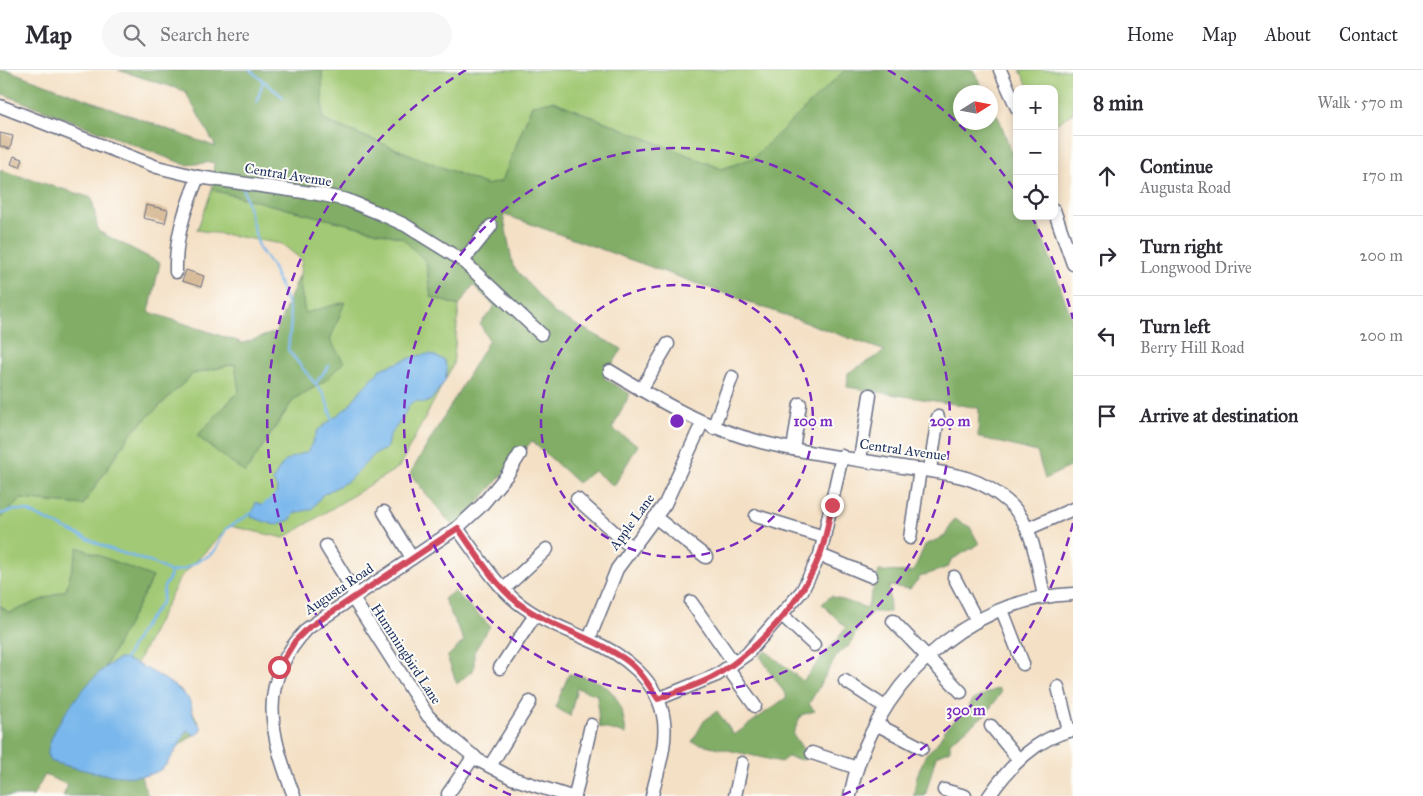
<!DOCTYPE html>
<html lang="en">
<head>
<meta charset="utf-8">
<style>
	body { margin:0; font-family:"IM FELL Great Primer",serif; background:#f7f7f7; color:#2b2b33 }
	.controls { position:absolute; right:15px; top:15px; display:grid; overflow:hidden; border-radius:10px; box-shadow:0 2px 8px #0003 }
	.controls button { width:45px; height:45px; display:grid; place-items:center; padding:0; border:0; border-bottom:1px solid #e1e1e2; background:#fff; color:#2b2b33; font:25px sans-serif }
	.compass { position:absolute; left:953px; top:15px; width:45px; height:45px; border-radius:50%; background:#fff; box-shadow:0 2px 8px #0003; rotate:79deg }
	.stop { position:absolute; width:15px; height:15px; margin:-11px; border:4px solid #d1495b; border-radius:50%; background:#fff }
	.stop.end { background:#d1495b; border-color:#fff; box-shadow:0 1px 5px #0008 }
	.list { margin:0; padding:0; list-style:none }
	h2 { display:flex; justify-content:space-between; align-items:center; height:65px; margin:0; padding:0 20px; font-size:21px }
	h2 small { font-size:16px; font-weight:400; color:#7c7c81 }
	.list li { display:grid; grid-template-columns:32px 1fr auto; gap:15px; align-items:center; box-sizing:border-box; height:80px; padding:0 20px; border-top:1px solid #e1e1e2 }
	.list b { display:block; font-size:19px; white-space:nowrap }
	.list p { margin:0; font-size:16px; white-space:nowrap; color:#7c7c81 }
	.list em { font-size:16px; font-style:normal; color:#7c7c81 }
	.icon { flex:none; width:28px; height:28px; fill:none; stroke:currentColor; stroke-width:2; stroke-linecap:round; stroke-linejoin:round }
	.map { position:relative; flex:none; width:1073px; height:726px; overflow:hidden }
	header { display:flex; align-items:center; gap:30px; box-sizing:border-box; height:70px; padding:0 25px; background:#fff; border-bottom:1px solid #e1e1e2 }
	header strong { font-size:24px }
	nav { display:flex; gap:28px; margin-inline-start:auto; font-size:18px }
	.search { width:350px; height:45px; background:#f7f7f7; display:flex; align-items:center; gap:12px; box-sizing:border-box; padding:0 18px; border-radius:28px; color:#7c7c81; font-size:19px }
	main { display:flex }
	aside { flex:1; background:#fff }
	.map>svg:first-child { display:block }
</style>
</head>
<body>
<header>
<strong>Map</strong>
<div class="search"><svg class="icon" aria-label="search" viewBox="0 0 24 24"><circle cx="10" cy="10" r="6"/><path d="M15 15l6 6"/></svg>Search here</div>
<nav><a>Home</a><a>Map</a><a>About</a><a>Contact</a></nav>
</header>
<main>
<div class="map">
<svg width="1073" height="726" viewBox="0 0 1073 726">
	<rect width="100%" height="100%" fill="#fdfcf7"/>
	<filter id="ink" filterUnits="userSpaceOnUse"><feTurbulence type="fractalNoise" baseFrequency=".02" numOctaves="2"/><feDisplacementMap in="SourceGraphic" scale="10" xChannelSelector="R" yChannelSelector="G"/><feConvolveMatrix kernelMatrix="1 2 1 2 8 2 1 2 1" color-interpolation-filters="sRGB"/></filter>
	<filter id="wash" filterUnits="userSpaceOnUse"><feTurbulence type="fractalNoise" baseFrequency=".0096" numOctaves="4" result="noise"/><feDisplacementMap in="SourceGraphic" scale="20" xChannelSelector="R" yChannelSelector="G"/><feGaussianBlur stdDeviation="1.12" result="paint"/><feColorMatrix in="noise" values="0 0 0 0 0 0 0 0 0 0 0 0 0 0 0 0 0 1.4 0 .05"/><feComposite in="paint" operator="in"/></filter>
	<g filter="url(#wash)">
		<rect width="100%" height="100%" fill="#f4e0c5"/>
		<g fill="#a2c975" stroke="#5e7c6a">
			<path d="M322,0H845V1L753,89L722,99L553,31L532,35L502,111L487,115L323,50Z"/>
			<path d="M1020,0H1073V43L1054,55V19H1030Z"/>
			<path d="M212,120L402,168L426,192L431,227L459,236L453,295L399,397L284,468L230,456L180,508L136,595L105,597L153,507L66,520L9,543L0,535V449L21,429L83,435L131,363L193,304L235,294L239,321L198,366L245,402L294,329L325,311C314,273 293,229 302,190L282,174L197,160Z"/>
		</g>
		<g fill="#81ad66" stroke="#4e6e62">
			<path d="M0,0H7L216,77L185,21L118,0H322L323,50L487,115L502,111L532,35L553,31L722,99L753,88L845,0H973L985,22H961V52H991V33L1000,51L1017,97V146H1035L1073,252V395L1045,409L1037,382L978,367L979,338L847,317L848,303L885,281L503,144L513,196L554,243L622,279L604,308L630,324L612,359L638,375L614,416L594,401L578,413L532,371L455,459L410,404L489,270L480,254L495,236L473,215L459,236L431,227L426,192L402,168L212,120L214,92L186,95L0,23Z"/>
			<path d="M0,100L92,128L98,161L160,193L149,242L243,273L276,262L299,206L305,243L345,232L330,270L344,292L325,311L294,329L245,403L197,366L239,321L235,294L193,304L131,363L83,435L21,429L0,449Z"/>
			<path d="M954,449L970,457L979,474L951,490L948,497L920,507L910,519L889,516L890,542H872L859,557L849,576L839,582L809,634L815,641L801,645L793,664L803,679L804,690L787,687L781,692L692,672L704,651L717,641L734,665L787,627L760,586L766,581L803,611L846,558L822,534L831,526L867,538L879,501L913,502L925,475L945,466Z"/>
			<path d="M78,477L153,507L105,597L136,595L181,620L202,659L140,704L148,726H63L68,715L45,705L33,726H0V535L9,543L66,520Z"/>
			<path d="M454,521L490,556L474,582V599L457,614L447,587L464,571L444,529Z"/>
			<path d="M569,604C609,609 622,625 626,664L599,657L597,625L577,618L570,646L555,637Z"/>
			<path d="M998,618L1001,623L987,643L950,672V680L936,686L925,726H914L916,708L926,684L936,675L946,658L967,639L973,630Z"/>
		</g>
		<g fill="#79b7ec" stroke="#4a73a5">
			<path d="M430,284L444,290L447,299L445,311L431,330L425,333L416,331L410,334L400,352L390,365L386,379L376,383L348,411L322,425L312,439L295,443L290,450L275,455L251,447L256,432L263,436L275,427L277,419L273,411C284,387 288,389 309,381L317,361L348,337L361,320L381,299L416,286Z"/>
			<path d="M120,589C132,588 182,617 189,630C195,642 189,646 201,656V662L195,665L187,660C180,672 173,687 164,697C142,718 74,698 50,691C36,671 98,594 120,589Z"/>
		</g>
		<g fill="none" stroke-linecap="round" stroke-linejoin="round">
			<g stroke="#79b7ec" stroke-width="2.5">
				<path d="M250,0L283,27"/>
				<path d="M257,32L263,11"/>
				<path d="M243,117L259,178L272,196L288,234L291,251L288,280L325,326L333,351"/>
				<path d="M315,314L329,296"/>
				<path d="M260,438L277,424"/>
				<path d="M0,444L15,440L27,441L110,479L153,493L171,502L184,499L210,485L215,480L226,459L253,442"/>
				<path d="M124,591L141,560L162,532L164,517L170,507L171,502"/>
			</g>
		</g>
		<g id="blocks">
			<g fill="#d2b189">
				<path d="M0,63L13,66L10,79L0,76Z"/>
				<path d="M14,86L23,89L20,97L11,94Z"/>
				<path d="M146,135L168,140L165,153L143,148Z"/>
				<path d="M186,200L204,206L201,217L182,211Z"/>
			</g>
		</g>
	</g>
	<g filter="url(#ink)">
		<use href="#blocks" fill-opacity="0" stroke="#676d82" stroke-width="1"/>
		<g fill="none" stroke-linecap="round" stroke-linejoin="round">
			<defs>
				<g id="minor">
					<path d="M1000,0L1017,38"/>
					<path d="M0,36L157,97L198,107L318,124L347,130L381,144L405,155L463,191L541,264"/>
					<path d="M1054,140L1073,194"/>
					<path d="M463,191L491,156"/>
					<path d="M176,202C175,167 185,139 198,107"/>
					<path d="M610,301C659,331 705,358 761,372C807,384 856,389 903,397C945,404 974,402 1008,432C1034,454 1037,495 1044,526"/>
					<path d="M641,320L668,274"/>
					<path d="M713,358L732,307"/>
					<path d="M793,379L800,334"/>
					<path d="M860,389L870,325"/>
					<path d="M930,399L938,347"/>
					<path d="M577,429L632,478"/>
					<path d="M384,442L412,488"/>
					<path d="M756,446L824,467"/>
					<path d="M655,447L706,487"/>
					<path d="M457,458C476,483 493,512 517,532C538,549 563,558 587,569C622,583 659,610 664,651C667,676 657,702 652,726"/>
					<path d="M1027,459L1073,439"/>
					<path d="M910,468L920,399"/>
					<path d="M326,476L356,525"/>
					<path d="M820,485L871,506"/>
					<path d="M954,507L977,551"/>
					<path d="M504,519L547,479"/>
					<path d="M352,527L428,646L450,667L478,690L512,708L568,726"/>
					<path d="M691,532L734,593"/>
					<path d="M1002,540L1023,594"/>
					<path d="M782,545L814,575"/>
					<path d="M893,551L961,622"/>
					<path d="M589,569L617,499L665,434L702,353"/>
					<path d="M500,598L535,545"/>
					<path d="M728,598L755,636"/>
					<path d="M845,611L885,637"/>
					<path d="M1058,617L1069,661"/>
					<path d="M658,629L717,605L747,584L802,521L820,485L842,386"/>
					<path d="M876,654L922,678"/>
					<path d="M991,656L1019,690"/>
					<path d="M812,683L857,698"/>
					<path d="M490,696L530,632"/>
					<path d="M944,720L965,726"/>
					<path d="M448,724L474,686"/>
					<path d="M294,726C270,663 256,612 308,558L457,458L481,436L507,405L520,384"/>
					<path d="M575,726L591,655"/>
					<path d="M735,726L742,693"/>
					<path d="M850,726C871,620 962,528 1073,524"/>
					<path d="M989,726C1010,696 1036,668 1073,660"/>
				</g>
			</defs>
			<use href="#minor" stroke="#676d82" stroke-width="15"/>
			<use href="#minor" stroke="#fff" stroke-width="12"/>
		</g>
	</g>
	<g fill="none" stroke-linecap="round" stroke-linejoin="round" filter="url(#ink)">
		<path stroke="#d1495b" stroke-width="6" d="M279,597L295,571L308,558L458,458C476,483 493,513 518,533C551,558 592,566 626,590C640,600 649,615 658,629C677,621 701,615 718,604C758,580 802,531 819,487C826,471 828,452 832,435"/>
	</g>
	<g fill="none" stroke="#7b2cbf" stroke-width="2.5" stroke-dasharray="9 6">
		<circle cx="677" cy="351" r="136"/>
		<circle cx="677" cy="351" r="273"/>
		<path d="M1073 453A409 409 0 0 1 843 725M511 725A409 409 0 0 1 466 0M888 0A409 409 0 0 1 1016 122M1031 146A409 409 0 0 1 1073 249"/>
	</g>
	<g text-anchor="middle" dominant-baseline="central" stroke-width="4" stroke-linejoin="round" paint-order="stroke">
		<g font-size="14" fill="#1b2f5e" stroke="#fdfcf7">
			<text transform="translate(288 105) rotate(9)">Central Avenue</text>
			<text transform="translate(903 380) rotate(8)">Central Avenue</text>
			<text transform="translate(632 452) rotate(-54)">Apple Lane</text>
			<text transform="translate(339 519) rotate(-34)">Augusta Road</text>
			<text transform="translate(406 584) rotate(57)">Hummingbird Lane</text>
		</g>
	</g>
	<circle cx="677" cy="351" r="8" fill="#7b2cbf" stroke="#fdfcf7" stroke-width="2.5"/>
	<g font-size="15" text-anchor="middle" font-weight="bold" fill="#7b2cbf" stroke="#fdfcf7" stroke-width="4" stroke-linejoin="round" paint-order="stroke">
		<text x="813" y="356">100 m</text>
		<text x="950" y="356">200 m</text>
		<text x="966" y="645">300 m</text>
	</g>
</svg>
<div class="controls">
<button>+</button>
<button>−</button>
<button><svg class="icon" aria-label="locate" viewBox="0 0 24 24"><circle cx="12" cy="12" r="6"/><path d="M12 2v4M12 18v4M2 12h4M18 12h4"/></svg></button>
</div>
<svg class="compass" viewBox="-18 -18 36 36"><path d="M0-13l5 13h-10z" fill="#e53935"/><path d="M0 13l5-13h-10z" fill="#7c7c81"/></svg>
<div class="stop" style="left:279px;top:597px"></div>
<div class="stop end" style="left:832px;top:435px"></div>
</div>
<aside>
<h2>8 min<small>Walk · 570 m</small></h2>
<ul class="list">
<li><svg class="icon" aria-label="ahead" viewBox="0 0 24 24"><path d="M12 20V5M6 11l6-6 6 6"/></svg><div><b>Continue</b><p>Augusta Road</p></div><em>170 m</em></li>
<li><svg class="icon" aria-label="right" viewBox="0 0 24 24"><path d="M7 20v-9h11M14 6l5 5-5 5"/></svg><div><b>Turn right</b><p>Longwood Drive</p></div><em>200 m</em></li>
<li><svg class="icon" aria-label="left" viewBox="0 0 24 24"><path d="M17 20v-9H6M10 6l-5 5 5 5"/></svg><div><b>Turn left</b><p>Berry Hill Road</p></div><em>200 m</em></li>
<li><svg class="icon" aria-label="arrive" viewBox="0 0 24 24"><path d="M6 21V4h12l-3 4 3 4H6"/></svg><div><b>Arrive at destination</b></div></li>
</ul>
</aside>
</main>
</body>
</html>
